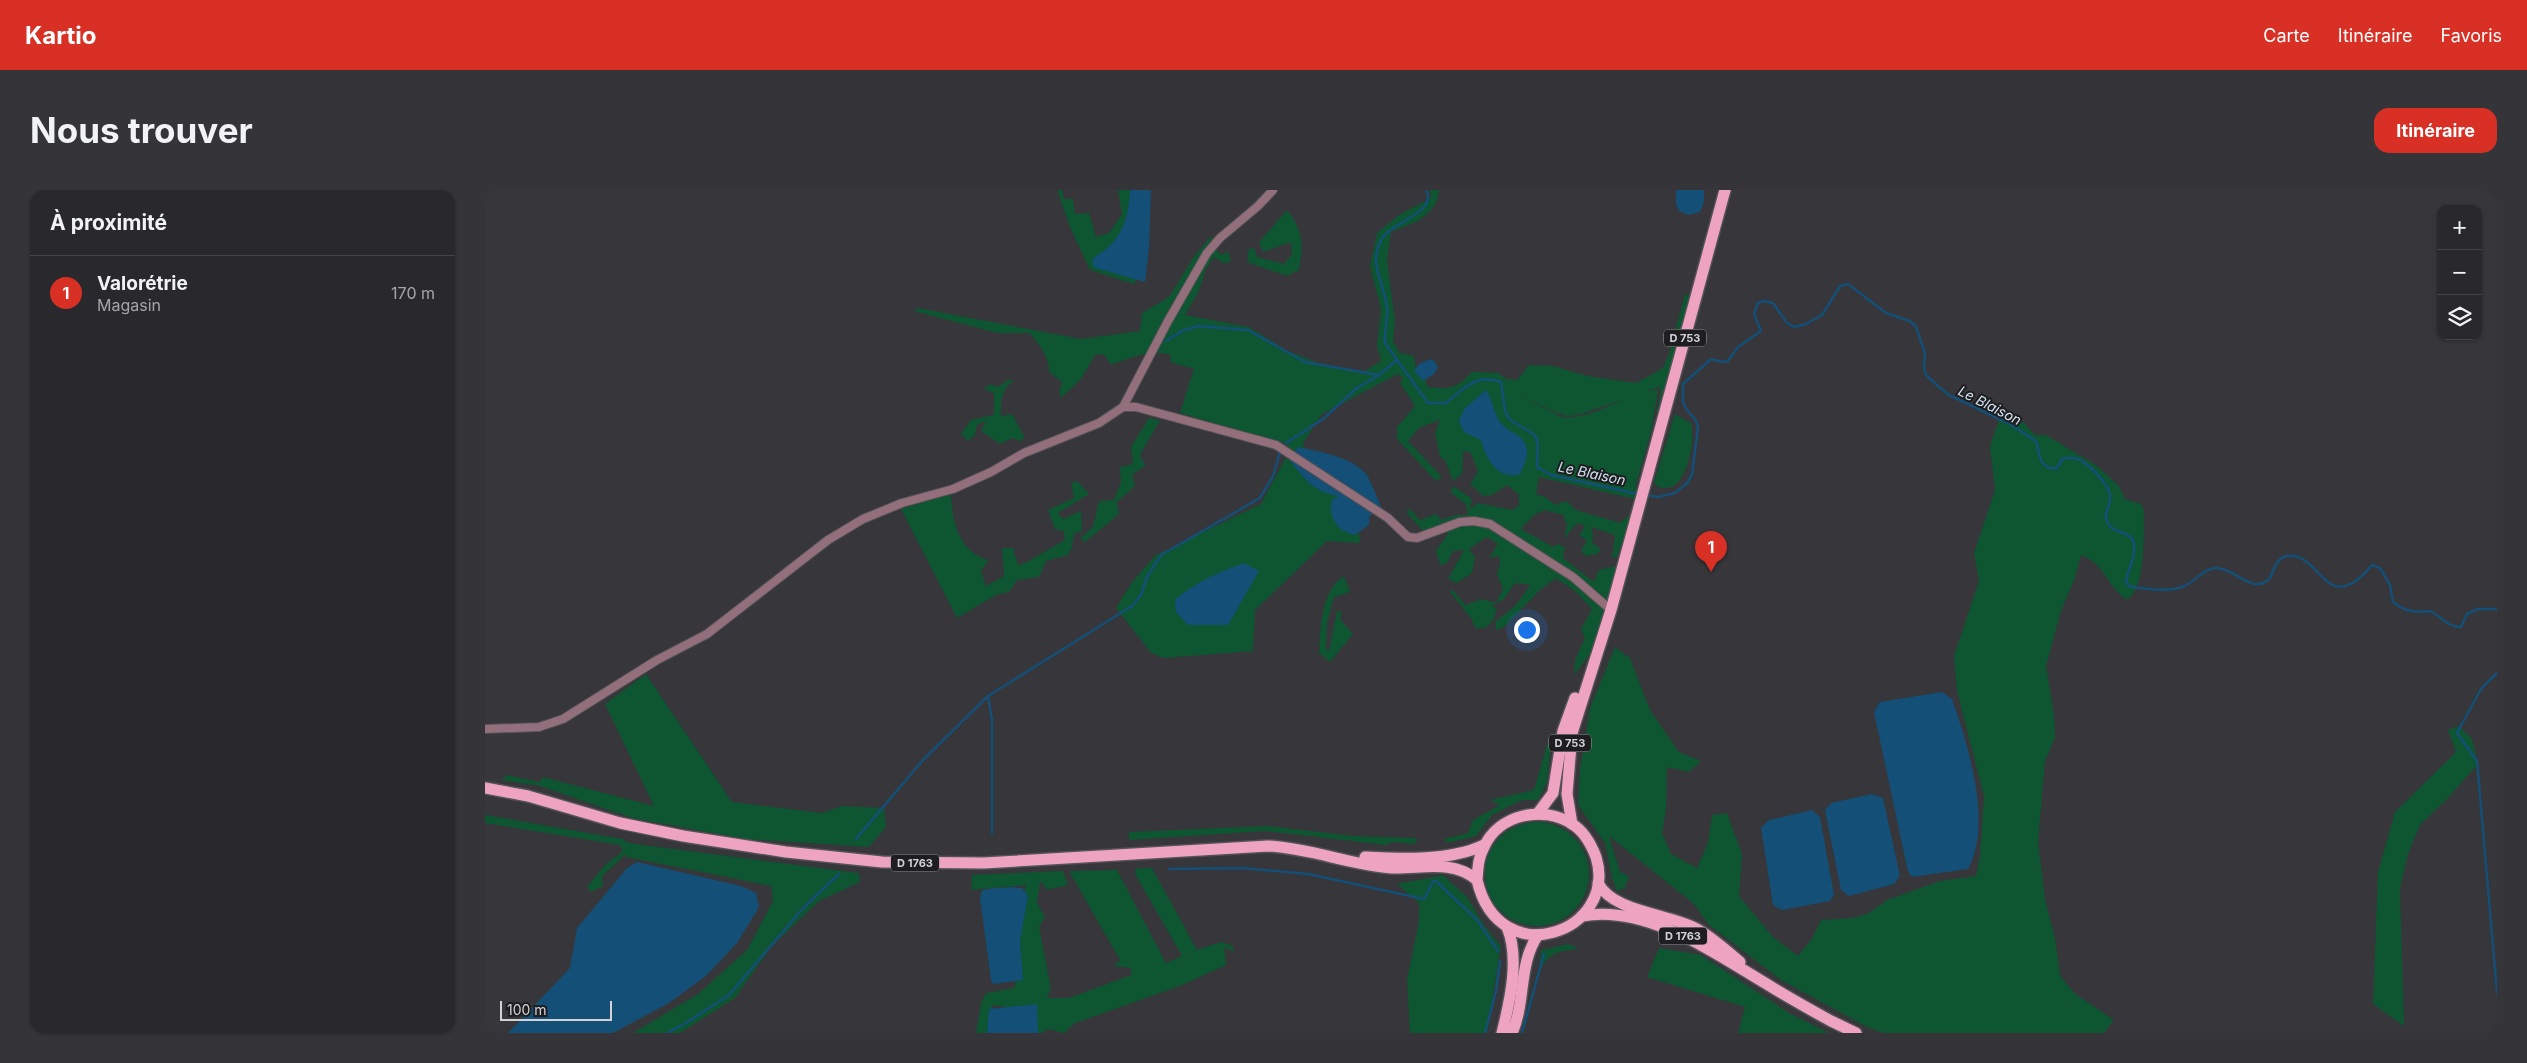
<!DOCTYPE html>
<html lang="fr">
<head>
<meta charset="utf-8">
<style>
	body { margin:0; font-family:Inter,sans-serif; background:#353438; color:#f1f3f6 }
	.controls { position:absolute; right:15px; top:15px; display:grid; overflow:hidden; border-radius:10px; box-shadow:0 1px 4px #0004 }
	.controls button { width:45px; height:45px; display:grid; place-items:center; padding:0; border:0; border-bottom:1px solid #454448; background:#29282c; color:#f1f3f6; font:25px sans-serif }
	.scale { position:absolute; left:15px; bottom:12px; width:112px; box-sizing:border-box; padding-left:5px; border:2px solid #d3d2d4; border-top:0; font-size:14px; line-height:18px; white-space:nowrap; color:#d3d2d4; -webkit-text-stroke:4px #1e1e20; paint-order:stroke }
	.you { position:absolute; left:1041px; top:439px; width:18px; height:18px; margin:-12px; border:4px solid #fff; border-radius:50%; background:#1a73e8; box-shadow:0 0 0 8px #1a73e833 }
	.badge { display:grid; place-items:center; width:32px; height:32px; border-radius:50%; background:#d93025; color:#fff; font-size:16px; font-weight:700 }
	.pin { position:absolute; translate:-50% -41px; filter:drop-shadow(0 1px 2px #0008) }
	.pin::after { content:''; position:absolute; top:26px; width:18px; height:15px; background:inherit; clip-path:polygon(0 0,100% 0,50% 100%) }
	.list { margin:0; padding:0; list-style:none }
	h2 { display:flex; justify-content:space-between; align-items:center; height:65px; margin:0; padding:0 20px; font-size:21px }
	h2 small { font-size:16px; font-weight:400; color:#a5a6a9 }
	.list li { display:grid; grid-template-columns:32px 1fr auto; gap:15px; align-items:center; box-sizing:border-box; height:75px; padding:0 20px; border-top:1px solid #454448 }
	.list b { display:block; font-size:19px; white-space:nowrap }
	.list p { margin:0; font-size:16px; white-space:nowrap; color:#a5a6a9 }
	.list em { font-size:16px; font-style:normal; color:#a5a6a9 }
	.icon { flex:none; width:28px; height:28px; fill:none; stroke:currentColor; stroke-width:2; stroke-linecap:round; stroke-linejoin:round }
	.map { position:relative; flex:none; width:2012px; height:843px; overflow:hidden; border-radius:15px }
	header { display:flex; align-items:center; gap:30px; box-sizing:border-box; height:70px; padding:0 25px; background:#d93025; color:#fff }
	header strong { font-size:24px }
	nav { display:flex; gap:28px; margin-inline-start:auto; font-size:18px }
	.intro { display:flex; align-items:center; justify-content:space-between; box-sizing:border-box; height:120px; padding:0 30px }
	h1 { margin:0; font-size:35px }
	.button { padding:12px 22px; border-radius:15px; background:#d93025; color:#fff; font-size:18px; font-weight:700 }
	main { display:flex; gap:30px; padding:0 30px }
	aside { flex:1; background:#29282c; border-radius:15px; box-shadow:0 1px 4px #0004 }
	.map>svg:first-child { display:block }
</style>
</head>
<body>
<header>
<strong>Kartio</strong>
<nav><a>Carte</a><a>Itinéraire</a><a>Favoris</a></nav>
</header>
<div class="intro"><h1>Nous trouver</h1><a class="button">Itinéraire</a></div>
<main>
<aside>
<h2>À proximité<small></small></h2>
<ul class="list">
<li><span class="badge">1</span><div><b>Valorétrie</b><p>Magasin</p></div><em>170 m</em></li>
</ul>
</aside>
<div class="map">
<svg width="2012" height="843" viewBox="0 0 2012 843">
	<rect width="100%" height="100%" fill="#37363a"/>
	<g fill="#0e5532">
		<path d="M572,0H577L579,9H588L590,24L604,23L611,47L624,43L637,24L633,0H652L653,85L649,94L605,80L585,37Z"/>
		<path d="M945,0H954C953,24 927,36 906,41L902,71L910,131L908,151L915,163L929,166L931,180L939,183L942,197C966,199 971,199 987,182L1013,183L1022,189L1032,190L1044,175L1068,176L1103,186L1151,193L1178,178L1184,164L1200,104L1208,106L1175,222L1171,223L1176,202L1174,197L1093,225L1082,226L1070,222L1032,204L1077,227C1111,230 1144,200 1173,200L1166,242L1150,298L1154,299L1150,309L1054,287L1051,304L1060,307L1071,315L1081,311L1091,320L1135,333L1144,325V333L1132,367L1127,368L1130,345L1106,337L1108,345L1107,353L1116,359L1112,364L1101,366L1096,361L1102,350L1094,346L1100,336L1092,333L1079,349L1082,335L1078,325L1059,320L1049,325L1036,339L1068,357L1072,354L1080,357L1078,368L1109,392L1114,380L1130,376L1133,381L1107,461L1089,485L1090,470L1100,448L1096,439L1107,419L1090,401L1071,388L1055,400L1018,438L1011,440L1010,432L1031,415L1045,395L1030,393L1019,409L1007,416L1012,419L1008,430L1002,437L991,439L986,428L965,402L967,399L980,415L997,409L1011,413L1018,399L1012,384L1015,373L1014,366L1004,368L1013,354L1002,347L984,359L990,367L987,383L972,393L963,389L979,360L968,361L962,373L955,375L951,360L963,344L958,333L938,341L921,322L925,319L935,330L951,324L956,330L971,325H983L981,314L965,302L969,296L987,309L985,319L993,313L1028,320L1034,315V305L1022,295L1007,305L998,306L985,294L993,282L986,263L978,261L977,284L968,291L960,270L955,267L950,243L955,230L934,238L923,251L957,287L951,291L912,249V237L930,216L915,193L918,188L913,184L837,224L818,253L828,289L856,307L870,345L874,343L875,353L842,351L770,420L768,461L679,468L666,463L631,418L647,392L671,365L776,314L801,267L802,254L695,223L709,179L685,172L686,165C664,159 646,168 626,175L619,164L610,165L596,189L576,208L574,203L577,192L564,182C565,168 554,154 544,143H512L429,121L433,118L596,149L655,141L657,123L684,107L708,68L726,46L731,60L737,65L743,61L746,72L739,73L729,67L720,81L714,101L700,125L764,137L801,160L841,176L880,181L896,171L892,156L896,119L885,76L892,43L914,25L946,8Z"/>
		<path d="M802,20C819,41 818,55 814,80L802,86L762,72L764,58L770,59L772,67L799,74L807,64L806,52L778,62L774,52Z"/>
		<path d="M525,189L528,191C516,200 516,211 516,226L527,224L540,248L535,251L527,248L515,254L496,241L501,231L492,235L490,245L483,251L476,244L486,230L509,225V203L499,199L505,194L513,197Z"/>
		<path d="M1517,222L1539,233L1550,245H1561L1611,275L1634,296L1640,309L1656,314L1659,321C1658,344 1662,396 1642,410C1622,397 1622,376 1596,365L1590,388L1576,421L1561,476L1569,525L1570,548L1560,571L1553,652L1560,709L1570,748L1575,785L1589,803L1629,830L1619,843H1398L1382,837L1296,790L1223,734L1209,714L1124,646L1135,682L1144,686L1140,698L1132,701L1127,688L1120,653L1093,615L1095,579L1105,518L1130,457L1145,468L1165,520L1194,562L1216,571L1204,582L1182,577L1181,620L1177,643L1186,664L1212,678L1223,653L1227,625L1242,623L1257,664L1254,706L1288,747L1313,766L1326,750L1336,730L1368,728L1384,723L1402,710L1455,691L1491,686L1495,666L1499,606L1472,501L1469,466L1494,391L1489,363L1510,300L1505,256Z"/>
		<path d="M1190,224L1206,233C1211,249 1202,301 1179,298C1174,297 1172,297 1169,293Z"/>
		<path d="M664,228L675,230L655,265L660,276L647,285L650,296L632,312L634,324L600,352L595,348L608,337L614,311L629,310L636,292L635,277L648,274L646,257Z"/>
		<path d="M592,291L604,304L573,323L578,329L596,321L597,341L589,344L587,357L583,365L561,371L554,387L532,390L524,402L511,405L472,428L416,319L466,304C467,332 474,362 504,370L496,381L501,396L519,386L517,358H528L533,375L542,372L580,350L578,341L570,339L563,320L589,308L586,293Z"/>
		<path d="M859,386L865,402L849,407L842,433L841,459L844,461L852,421L857,422L855,429L868,444L845,472L834,463C836,436 835,402 859,386Z"/>
		<path d="M161,484L247,612L337,623L357,616L399,618L401,637L384,657L261,649L147,628L55,596L16,590L22,585L54,592L58,587L169,616L120,514Z"/>
		<path d="M1974,536L1987,549L1993,574L1962,609L1935,635L1923,664L1915,698L1919,836L1888,814L1893,682L1910,622L1971,562L1963,540Z"/>
		<path d="M1067,544L1062,592L1053,610H1037L1007,625L991,646L962,653L959,649L983,643L988,630L1015,615L1005,610L1049,600L1061,558Z"/>
		<path d="M0,625L138,649L143,653L374,683L375,692L334,711L286,757L250,808L195,843H148L213,804L262,760L288,711L286,696L141,667V664L117,686L118,696L106,702L102,697L120,675L138,661L135,655L0,633Z"/>
		<circle cx="1052" cy="684" r="52"/>
		<path d="M783,636L868,646L932,648L930,654L907,652L901,655L780,641L644,650V642Z"/>
		<path d="M651,678H667L712,760L736,752L748,756L749,762L739,757L741,775L695,796L590,833L579,843L563,839L557,843H542L548,821L507,815L505,843H491L496,813L501,803L529,798L534,779L531,741L541,695L486,700L487,685L578,681L583,695L561,700L558,693L555,692L552,713L560,727L554,737L566,799L562,808H584L646,785V778L629,776L635,770L584,681L632,680L681,773L697,766L650,684Z"/>
		<path d="M958,685L983,708L998,734L1016,756L1002,843H925L922,790L934,731V713L912,694Z"/>
		<path d="M1084,754L1094,759C1073,761 1065,762 1054,781L1056,760Z"/>
		<path d="M1174,758L1216,765L1304,823L1344,843H1253L1260,817L1162,787Z"/>
	</g>
	<g fill="#134f76">
		<path d="M645,0H666L664,58L660,92L608,77V68C637,51 643,32 645,0Z"/>
		<path d="M1191,0H1219V12L1215,22L1204,25L1194,21L1191,14Z"/>
		<path d="M945,169L949,171L953,177L949,184L938,191L929,181L934,174Z"/>
		<path d="M1001,200C1008,210 1008,222 1015,232C1021,240 1030,242 1037,249C1047,259 1040,275 1034,285C1012,289 1001,269 996,250L979,242L974,231L979,219Z"/>
		<path d="M813,257C834,262 866,266 881,284C884,287 893,310 896,316L884,327V335L870,345C852,341 843,328 847,310L854,306C829,302 821,291 805,271Z"/>
		<path d="M759,373L774,381L743,435H703L691,422L690,410C710,392 734,382 759,373Z"/>
		<path d="M1457,502L1467,509C1483,554 1508,635 1483,679L1427,687L1423,682L1389,522L1395,512Z"/>
		<path d="M1387,604L1398,608L1415,686L1409,694L1364,706L1356,700L1340,620L1346,613Z"/>
		<path d="M1327,620L1335,627L1349,705L1345,711L1297,720L1288,715L1276,638L1284,630Z"/>
		<path d="M152,672L256,696L271,703L274,717L252,753L221,786L184,813L128,843H23L85,778L92,738L142,678Z"/>
		<path d="M525,697L537,698L543,706L535,750L538,790L508,794L506,790L495,708L497,701C503,697 516,699 525,697Z"/>
		<path d="M552,814L553,843H502L504,819Z"/>
	</g>
	<g fill="none" stroke-linecap="round" stroke-linejoin="round">
		<g stroke="#134f76" stroke-width="2.5">
			<path d="M941,0C953,22 908,32 898,47C881,73 900,93 902,118C903,130 899,141 900,153L943,213H961C979,198 992,183 1016,192L1020,221L1025,230L1050,245L1053,254L1052,277L1066,285L1153,304"/>
			<path d="M681,151L699,140L713,136L763,140L820,172L894,185L912,170"/>
			<path d="M801,253L838,229L872,198L894,185"/>
			<path d="M1161,305L1173,307L1190,303L1202,293L1207,285L1213,237L1210,229L1201,219L1198,212V194L1226,169L1237,172L1243,171L1253,157L1276,141L1269,124L1273,113L1279,111L1288,113L1302,133L1309,137L1321,134L1337,125L1355,96L1363,94L1401,123L1425,131L1431,137L1440,163L1439,178L1441,185L1453,196L1464,205L1525,234L1551,251C1555,264 1553,280 1572,278L1578,268C1582,268 1586,268 1590,268C1602,271 1624,294 1625,306C1626,318 1616,324 1624,335C1632,345 1648,341 1649,355C1651,369 1642,380 1641,392L1644,396C1659,399 1682,402 1697,397C1710,393 1718,377 1733,378C1748,379 1764,399 1778,393C1791,389 1786,369 1802,366C1835,360 1841,431 1887,375L1895,378L1905,395L1908,412C1921,422 1930,423 1945,421C1957,427 1962,437 1976,437L1982,424L1993,419H2012"/>
			<path d="M2012,483L1996,499L1972,543L1992,571L2012,803"/>
			<path d="M507,643V530L503,506L647,416L656,405L662,387L676,365L775,308L788,286L795,262"/>
			<path d="M371,649L438,570L503,506"/>
			<path d="M684,679L757,678L823,684L939,709L948,691H951L993,731L1013,761"/>
			<path d="M182,843L201,833L244,805L319,717L354,684"/>
			<path d="M1000,843L1011,801L1015,771"/>
			<path d="M1037,843L1059,764"/>
		</g>
		<defs>
			<g id="minor">
				<path d="M638,217L683,131L722,63L735,48L773,16L788,0"/>
				<path d="M0,539L54,537L78,529L172,470L222,444L343,350L378,329L417,313L468,299L506,282L539,263L614,233L638,217H651L791,255L903,328L923,347L932,348L975,332L989,331L1005,334L1088,387L1126,420"/>
			</g>
			<g id="primary">
				<path d="M0,598L43,606L135,633L198,646L301,662L397,672L499,673L783,656C825,658 865,675 907,678C937,679 967,669 992,690C1014,785 1134,742 1111,667C1106,654 1099,641 1087,634C1058,615 1014,624 999,657C993,668 993,678 992,690"/>
				<path d="M1053,623L1068,603L1078,541L1090,508"/>
				<path d="M1087,634L1082,604L1087,543L1126,420L1240,0"/>
				<path d="M880,667C917,669 966,671 999,655"/>
				<path d="M1113,693C1129,723 1183,723 1212,739C1228,748 1241,760 1255,772"/>
				<path d="M1097,726C1160,714 1228,762 1280,793C1301,806 1324,819 1346,831L1371,843"/>
				<path d="M1017,843C1025,811 1035,768 1022,737"/>
				<path d="M1027,843C1041,812 1033,774 1053,745"/>
			</g>
		</defs>
		<use href="#minor" stroke="#535256" stroke-width="10"/>
		<use href="#primary" stroke="#535256" stroke-width="14"/>
		<use href="#minor" stroke="#936f7c" stroke-width="8"/>
		<use href="#primary" stroke="#eea4c0" stroke-width="11"/>
	</g>
	<g text-anchor="middle" dominant-baseline="central" stroke-width="4" stroke-linejoin="round" paint-order="stroke">
		<g fill="#1e1e20" stroke="#9d9c9e" stroke-width="1">
			<rect x="1179" y="139.5" width="42" height="17" rx="4"/>
			<rect x="1064" y="544.5" width="42" height="17" rx="4"/>
			<rect x="406" y="664.5" width="48" height="17" rx="4"/>
			<rect x="1174" y="737.5" width="48" height="17" rx="4"/>
		</g>
		<g font-size="11" font-weight="bold" fill="#d3d2d4">
			<text x="1200" y="148">D 753</text>
			<text x="1085" y="553">D 753</text>
			<text x="430" y="673">D 1763</text>
			<text x="1198" y="746">D 1763</text>
		</g>
		<g font-size="14" font-style="italic" fill="#d0e2f1" stroke="#1e1e20">
			<text transform="translate(1505 215) rotate(27)">Le Blaison</text>
			<text transform="translate(1107 283) rotate(12)">Le Blaison</text>
		</g>
	</g>
</svg>
<div class="controls">
<button>+</button>
<button>−</button>
<button><svg class="icon" aria-label="layers" viewBox="0 0 24 24"><path d="M12 4l9 5-9 5-9-5zM3 14l9 5 9-5"/></svg></button>
</div>
<div class="scale">100 m</div>
<div class="you"></div>
<div class="pin badge" style="left:1226px;top:382px">1</div>
</div>
</main>
</body>
</html>
